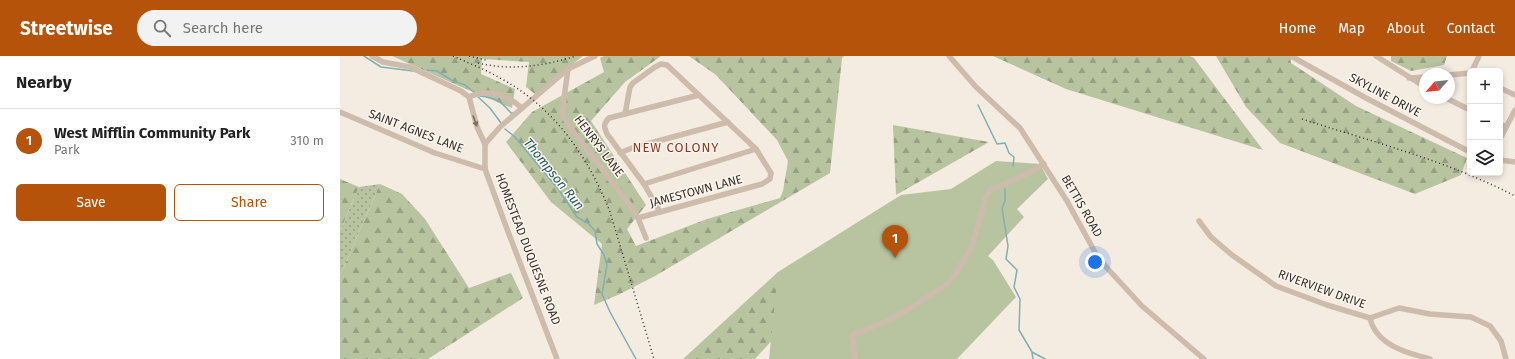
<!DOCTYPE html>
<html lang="en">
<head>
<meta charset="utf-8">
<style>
	body { margin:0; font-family:"Fira Sans",sans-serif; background:#f2f2f2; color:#222 }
	.controls { position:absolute; right:12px; top:12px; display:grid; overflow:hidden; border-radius:6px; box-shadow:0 2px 6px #0003 }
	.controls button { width:36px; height:36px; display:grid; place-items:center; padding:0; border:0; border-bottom:1px solid #e0e0e0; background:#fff; color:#222; font:20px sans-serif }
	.compass { position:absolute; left:1079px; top:12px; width:36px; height:36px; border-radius:50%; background:#fff; box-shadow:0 2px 6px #0003; rotate:243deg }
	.you { position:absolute; left:755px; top:206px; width:14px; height:14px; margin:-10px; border:3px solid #fff; border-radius:50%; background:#1a73e8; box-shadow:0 0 0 6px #1a73e833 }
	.badge { display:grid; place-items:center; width:26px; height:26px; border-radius:50%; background:#b45309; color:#fff; font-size:13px; font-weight:700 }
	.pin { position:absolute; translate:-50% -33px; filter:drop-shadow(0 1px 2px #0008) }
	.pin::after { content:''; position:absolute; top:21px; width:14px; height:12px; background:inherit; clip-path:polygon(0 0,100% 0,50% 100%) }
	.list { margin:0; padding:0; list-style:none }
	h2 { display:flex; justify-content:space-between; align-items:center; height:52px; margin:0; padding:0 16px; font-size:17px }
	h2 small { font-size:13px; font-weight:400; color:#767676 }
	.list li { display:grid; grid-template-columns:26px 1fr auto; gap:12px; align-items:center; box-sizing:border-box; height:64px; padding:0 16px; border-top:1px solid #e0e0e0 }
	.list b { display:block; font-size:15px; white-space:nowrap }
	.list p { margin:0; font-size:13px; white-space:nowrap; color:#767676 }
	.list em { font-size:13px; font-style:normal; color:#767676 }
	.actions { display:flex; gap:8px; padding:12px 16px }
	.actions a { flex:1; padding:9px 0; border:1px solid #b45309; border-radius:6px; text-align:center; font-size:14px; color:#b45309 }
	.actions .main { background:#b45309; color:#fff }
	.icon { flex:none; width:22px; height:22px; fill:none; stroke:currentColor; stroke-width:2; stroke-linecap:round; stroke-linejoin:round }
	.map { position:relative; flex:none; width:1175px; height:303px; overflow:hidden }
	header { display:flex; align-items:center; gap:24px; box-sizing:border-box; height:56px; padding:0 20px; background:#b45309; color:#fff }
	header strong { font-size:19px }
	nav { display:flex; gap:22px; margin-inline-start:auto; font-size:14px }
	.search { width:280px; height:36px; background:#f2f2f2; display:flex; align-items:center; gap:10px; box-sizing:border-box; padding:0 14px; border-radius:22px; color:#767676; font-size:15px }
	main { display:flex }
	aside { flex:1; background:#fff }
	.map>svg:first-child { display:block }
</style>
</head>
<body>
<header>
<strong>Streetwise</strong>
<div class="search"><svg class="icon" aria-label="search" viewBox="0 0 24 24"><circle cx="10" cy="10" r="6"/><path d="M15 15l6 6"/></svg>Search here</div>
<nav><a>Home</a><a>Map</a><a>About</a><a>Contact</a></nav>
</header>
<main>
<aside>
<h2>Nearby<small></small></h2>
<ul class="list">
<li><span class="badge">1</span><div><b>West Mifflin Community Park</b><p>Park</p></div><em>310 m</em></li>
</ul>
<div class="actions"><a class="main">Save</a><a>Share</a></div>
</aside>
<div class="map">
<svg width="1175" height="303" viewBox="0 0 1175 303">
	<defs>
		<pattern id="grass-dots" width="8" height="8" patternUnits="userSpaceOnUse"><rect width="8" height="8" fill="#b8c4a0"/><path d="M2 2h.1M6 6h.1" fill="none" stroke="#97a083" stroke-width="1.8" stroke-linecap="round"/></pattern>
		<pattern id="forest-firs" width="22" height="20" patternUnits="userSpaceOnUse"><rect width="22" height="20" fill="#b8c4a0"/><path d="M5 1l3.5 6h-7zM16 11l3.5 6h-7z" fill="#97a083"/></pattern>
	</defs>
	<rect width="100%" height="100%" fill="#f4ebe1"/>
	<path fill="url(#grass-dots)" d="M40,128L0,220V175L19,131Z"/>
	<g fill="url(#forest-firs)">
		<path d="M52,0H243L195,38L186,31L189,6L142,3L141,18L175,33L172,52L119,30Z"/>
		<path d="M264,0H321L285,26L251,65L306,149L287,173L296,190L367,163L440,142L443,135L448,105L437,84L376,19L349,0H504L502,2L490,117L315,220L280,238L254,249L262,188L211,146L166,86L192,56L264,16L260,2Z"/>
		<path d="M653,0H850L854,2L923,94L726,33Z"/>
		<path d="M876,0H950L951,7L1016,50L1127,102L1121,119L1075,138L940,87L906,51Z"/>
		<path d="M1051,0H1107L1104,9L1071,15L1051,5Z"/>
		<path d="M553,69L649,86L556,139Z"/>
		<path d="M0,123L19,131L0,175Z"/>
		<path d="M40,128L62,138L85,163L129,232L171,217L183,242L88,303H0V220Z"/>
		<path d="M438,216L440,246L435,281L415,303H343Z"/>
	</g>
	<path fill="#b8c4a0" d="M656,105L700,108L708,123L677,153L684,161L648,200L653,204L676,241L617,303H429L438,216L561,139L611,133Z"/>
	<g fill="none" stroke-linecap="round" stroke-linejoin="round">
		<g stroke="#7fb0b2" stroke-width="1.5">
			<path d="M24,0L41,11L73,15"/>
			<path d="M87,14L97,15L113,25L125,29L135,37"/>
			<path d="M137,40L150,52L161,67"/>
			<path d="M140,40C156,42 161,45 171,57H174"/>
			<path d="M638,49L657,88L665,87L669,97L674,101L673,110"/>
			<path d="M165,73L175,81L219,134L237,161L249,168L255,175L257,188L264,199L267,209L262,238L270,256L296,303"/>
			<path d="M665,133V145L662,152L668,190L666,203L677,214L674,231L680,243L679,274L692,296L705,303"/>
			<path d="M692,297L693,303"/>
		</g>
		<g stroke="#cdbbac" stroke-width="5.5">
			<path d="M32,0L43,6L70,11L121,35L129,41L137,71L145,88"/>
			<path d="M609,0L636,31L680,72L727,145L756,198L767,212L802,250L864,303"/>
			<path d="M951,0L1026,42L1130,96"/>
			<path d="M1036,0L1085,31"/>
			<path d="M228,13L222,57L229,70L292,152L298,162L422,128L430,123L431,117L416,93L327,9L321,8L315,11L293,27L290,31L285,58"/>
			<path d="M1132,15L1139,0"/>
			<path d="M1109,19L1130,17"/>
			<path d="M1069,22L1085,21"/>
			<path d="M1160,32L1175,39"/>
			<path d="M129,41C148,32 167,39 182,52"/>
			<path d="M1106,42L1130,54"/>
			<path d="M0,56L95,97L145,113"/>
			<path d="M1160,68L1166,71"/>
			<path d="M1160,83L1175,54"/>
			<path d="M280,97L292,92L388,66"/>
			<path d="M1160,104L1175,106"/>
			<path d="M304,128L416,93"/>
			<path d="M320,156L304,128L267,78C264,71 263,68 269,62L359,39"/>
			<path d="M298,162L306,182"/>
			<path d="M859,165L871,181L892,199L936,230L987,249L1030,262L1059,252L1090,258L1131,261L1150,270L1161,285L1166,303"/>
			<path d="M1030,262C1036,289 1067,297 1090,303"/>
			<path d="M217,303L167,173L145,113V88L160,71L228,13L255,0"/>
			<path d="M515,303L512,279L547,265L567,254L606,229L614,220L632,191L646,140L650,134L684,119L704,108"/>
		</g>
		<g stroke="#3b302b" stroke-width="1.5" stroke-dasharray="1 3" stroke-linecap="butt">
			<path d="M113,0C128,7 145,13 160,22C214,51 248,100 270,156L314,303"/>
			<path d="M129,0L146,4"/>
			<path d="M138,7C171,15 204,10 236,0"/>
			<path d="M962,63C1033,86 1108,105 1175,140"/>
		</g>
	</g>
	<defs><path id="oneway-solid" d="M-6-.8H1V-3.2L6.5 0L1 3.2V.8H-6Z"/></defs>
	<use fill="#7d6f65" href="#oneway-solid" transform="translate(135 65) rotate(70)"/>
	<g text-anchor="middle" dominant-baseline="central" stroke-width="3" stroke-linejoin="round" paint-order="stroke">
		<g font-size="12" fill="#3b302b" stroke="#fbf5ee">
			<text transform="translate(1045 39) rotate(28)">SKYLINE DRIVE</text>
			<text transform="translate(76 75) rotate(21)">SAINT AGNES LANE</text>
			<text transform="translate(259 90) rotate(53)">HENRYS LANE</text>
			<text transform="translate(356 135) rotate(-15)">JAMESTOWN LANE</text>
			<text transform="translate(742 150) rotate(60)">BETTIS ROAD</text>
			<text transform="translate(188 193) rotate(69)">HOMESTEAD DUQUESNE ROAD</text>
			<text transform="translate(982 233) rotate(20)">RIVERVIEW DRIVE</text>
		</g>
		<g font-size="13" letter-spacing="1" fill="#8c3b22" stroke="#fbf5ee">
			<text x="336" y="91">NEW COLONY</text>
		</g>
		<g font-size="13" font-style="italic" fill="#1f5a5e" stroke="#fbf5ee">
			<text transform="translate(214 118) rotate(51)">Thompson Run</text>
		</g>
	</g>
</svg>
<div class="controls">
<button>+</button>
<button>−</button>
<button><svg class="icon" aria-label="layers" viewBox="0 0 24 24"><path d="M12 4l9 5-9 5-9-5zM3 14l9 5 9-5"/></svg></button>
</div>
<svg class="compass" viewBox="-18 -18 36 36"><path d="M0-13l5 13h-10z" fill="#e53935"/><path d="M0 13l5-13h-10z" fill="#767676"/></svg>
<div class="you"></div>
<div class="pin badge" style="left:555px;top:202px">1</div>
</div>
</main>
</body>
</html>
